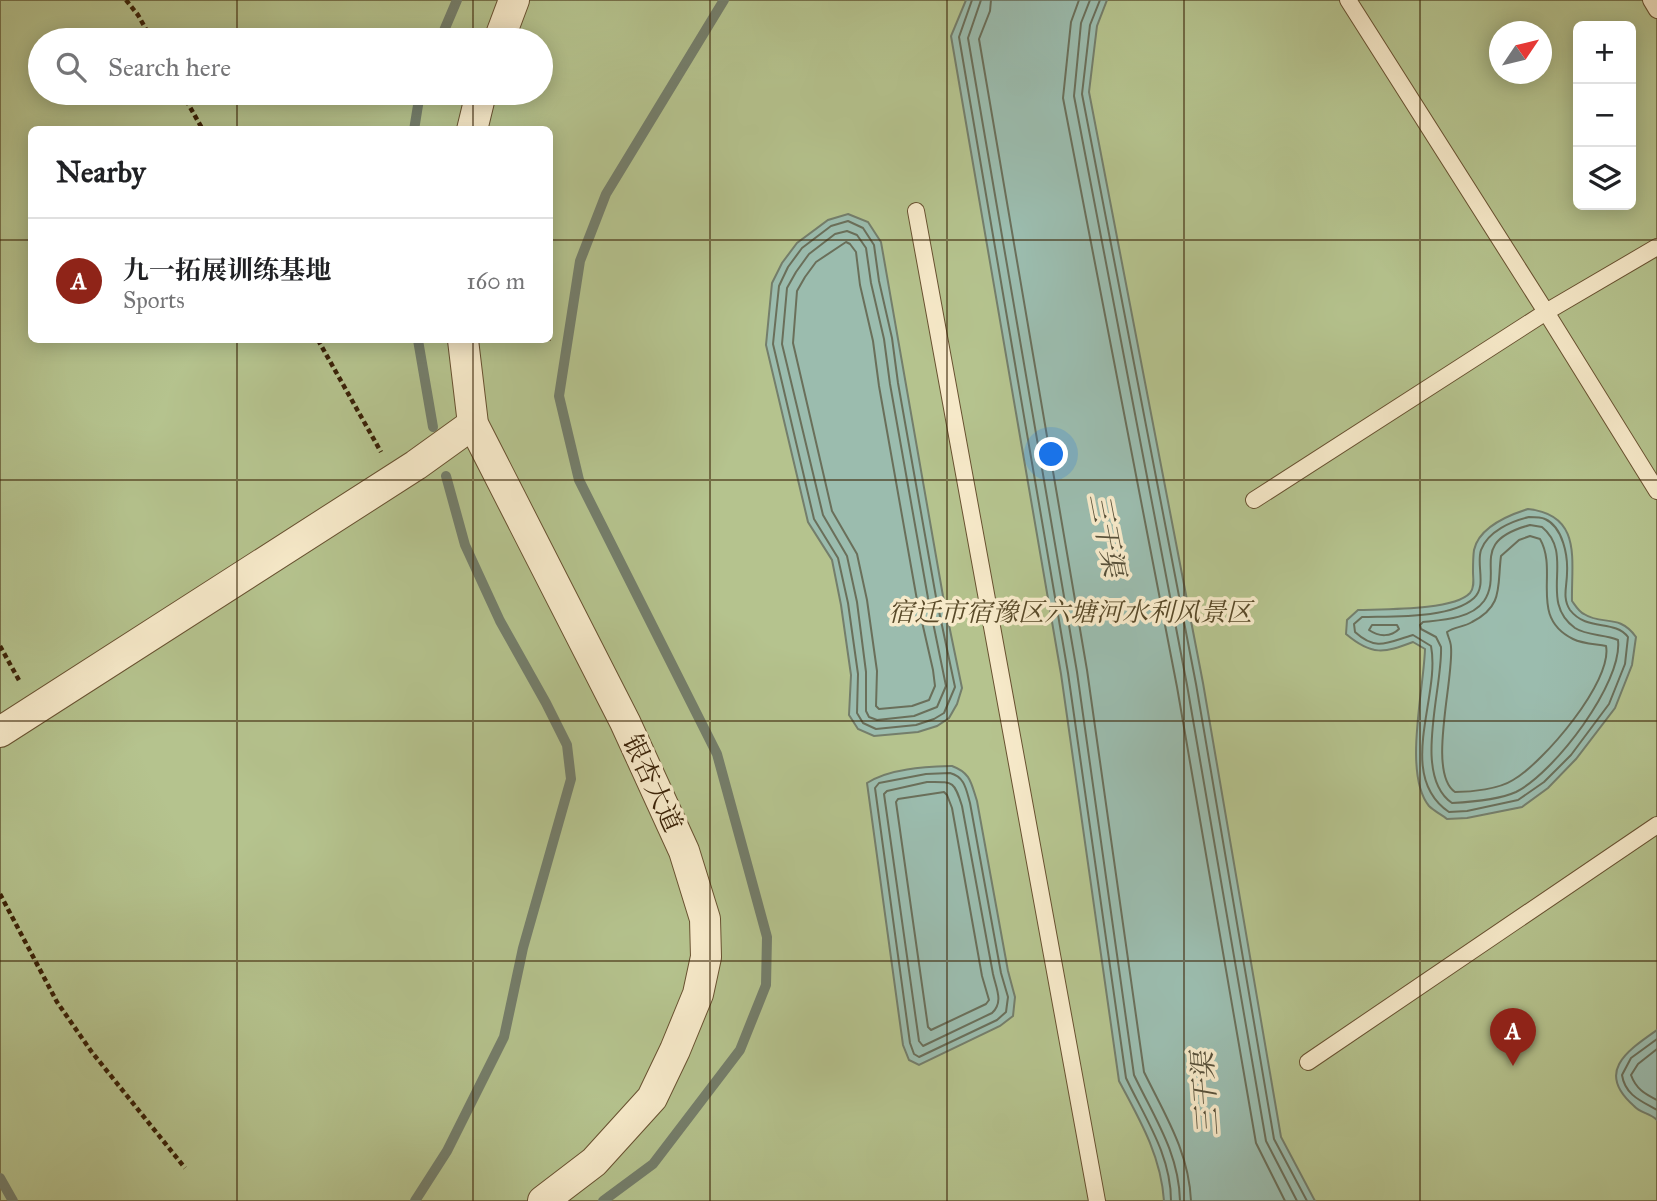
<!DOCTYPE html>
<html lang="en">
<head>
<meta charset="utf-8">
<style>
	body { margin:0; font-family:"IM FELL Great Primer","Noto Serif SC",serif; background:#f2f2f2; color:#202124 }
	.controls { position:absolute; right:21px; top:21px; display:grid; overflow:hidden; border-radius:10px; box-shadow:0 4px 18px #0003 }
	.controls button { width:63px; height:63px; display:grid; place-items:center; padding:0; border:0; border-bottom:2px solid #e0e0e0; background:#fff; color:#202124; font:35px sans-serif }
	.compass { position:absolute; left:1489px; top:21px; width:63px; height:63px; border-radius:50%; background:#fff; box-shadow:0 4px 18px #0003; rotate:55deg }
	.you { position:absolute; left:1052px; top:455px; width:24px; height:24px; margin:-18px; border:5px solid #fff; border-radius:50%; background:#1a73e8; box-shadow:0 0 0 10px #1a73e833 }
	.badge { display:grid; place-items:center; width:46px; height:46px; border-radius:50%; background:#8f2418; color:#fff; font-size:23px; font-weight:700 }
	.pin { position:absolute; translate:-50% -58px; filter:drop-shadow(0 2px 4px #0008) }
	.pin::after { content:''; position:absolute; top:37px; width:24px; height:21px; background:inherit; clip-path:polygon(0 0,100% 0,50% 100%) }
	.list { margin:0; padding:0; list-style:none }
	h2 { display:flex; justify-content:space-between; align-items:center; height:91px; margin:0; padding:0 28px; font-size:30px }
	h2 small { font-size:23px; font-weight:400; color:#757577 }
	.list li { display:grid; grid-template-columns:46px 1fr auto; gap:21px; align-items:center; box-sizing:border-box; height:126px; padding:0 28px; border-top:2px solid #e0e0e0 }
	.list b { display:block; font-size:26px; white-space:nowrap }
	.list p { margin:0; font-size:23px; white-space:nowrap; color:#757577 }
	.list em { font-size:23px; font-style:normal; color:#757577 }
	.icon { flex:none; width:38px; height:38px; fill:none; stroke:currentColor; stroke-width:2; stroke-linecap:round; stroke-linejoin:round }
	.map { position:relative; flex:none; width:1657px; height:1201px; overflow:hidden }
	.search { position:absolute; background:#fff; box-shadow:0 4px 18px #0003; left:28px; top:28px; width:525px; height:77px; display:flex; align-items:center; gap:18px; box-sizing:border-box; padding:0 24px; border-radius:38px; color:#757577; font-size:26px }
	.panel { position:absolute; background:#fff; box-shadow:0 4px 18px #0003; left:28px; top:126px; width:525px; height:217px; border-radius:10px }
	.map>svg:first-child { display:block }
</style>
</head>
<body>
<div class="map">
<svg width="1657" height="1201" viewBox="0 0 1657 1201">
	<rect width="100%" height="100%" fill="#f3dfad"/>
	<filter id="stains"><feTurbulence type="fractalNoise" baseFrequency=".00286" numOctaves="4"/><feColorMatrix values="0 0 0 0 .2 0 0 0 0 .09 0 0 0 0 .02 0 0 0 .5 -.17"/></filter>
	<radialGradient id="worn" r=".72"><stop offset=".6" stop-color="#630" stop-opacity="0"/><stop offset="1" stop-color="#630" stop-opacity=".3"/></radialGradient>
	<path fill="#b5c38e" stroke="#78724a" stroke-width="2" fill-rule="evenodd" d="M0,0H1657V1201H0ZM1578,26H1631V205H1578ZM1500,32H1542V74H1500ZM40,40H541V93H40ZM32,130H550V340H32Z"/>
	<g fill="#9bbcae" stroke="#747e6b" stroke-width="2">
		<path d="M966,0H1107L1097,26L1089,92L1203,683L1281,1137L1315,1201H1164C1161,1156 1140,1120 1119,1081L1061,674L951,36Z"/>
		<path d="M848,214L868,222L881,242L943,596L962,688L957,704L949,718L937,726L918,732L874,736L858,729L849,715L851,675L841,605L832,560L808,522L766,345L772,283L782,263L797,243L828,220Z"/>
		<path d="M1528,509C1583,515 1571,561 1572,601C1575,605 1579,612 1584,614C1602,626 1619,613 1636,637L1632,665L1615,708L1576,759L1548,788L1522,807L1467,818L1447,819C1442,815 1434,811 1429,806C1403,774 1424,689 1425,649L1413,642C1384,653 1372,656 1346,634L1347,620L1358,610C1383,609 1453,611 1470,593C1475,587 1473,579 1473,572C1473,565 1473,557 1474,550C1479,527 1509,515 1528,509Z"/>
		<path d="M952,766C971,773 971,783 977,801L1008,971L1015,997L1013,1016L1000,1026L919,1065L909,1060L903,1045L867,783C890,768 925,767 952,766Z"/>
		<path d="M1657,1030V1120C1650,1113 1640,1113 1634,1106C1595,1072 1627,1051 1657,1030Z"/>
	</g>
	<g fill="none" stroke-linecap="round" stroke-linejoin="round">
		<g stroke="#6a6f5a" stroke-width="2">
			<path d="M972,0L959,37L1068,673L1126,1078C1145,1118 1171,1155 1171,1201"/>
			<path d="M981,0L968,38L1077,672L1134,1075C1154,1117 1179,1153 1180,1201"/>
			<path d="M991,0L990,11L979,39L1087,670L1144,1072C1165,1115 1189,1152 1191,1201"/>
			<path d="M1079,0L1071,22L1063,98L1177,687L1256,1143L1285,1201"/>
			<path d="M1090,0L1081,23L1074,96L1187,685L1266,1141L1297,1201"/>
			<path d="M1100,0L1090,25L1082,94L1196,684L1274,1139L1307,1201"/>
			<path d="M848,221L863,228L874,245L879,281L892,338L898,383L936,597L955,687L944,713L934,719L916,725L876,729L863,723L857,713L858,674L848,603L838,558L814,519L773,344L779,286L788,267L802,248L831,226Z"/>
			<path d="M847,231L857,235L866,248L871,283L884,339L890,384L928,598L946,686L937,707L914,716L877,720L869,717L866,711V672L857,602L847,556L823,515L782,344L787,288L796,272L809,254L835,234Z"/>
			<path d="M846,242L850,244L856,252L860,285L873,341L879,386L917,600L933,670L935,686L929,700L912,706L879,709L876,706L877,671L867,600L857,554L832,511L793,343L797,291L805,277L816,262Z"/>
			<path d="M1529,517C1534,517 1541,517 1545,519C1563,527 1568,556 1567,573C1567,586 1562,598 1570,610C1587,632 1614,619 1628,637L1625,664L1609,704L1571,755L1544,782L1518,800L1467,811L1449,812C1395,775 1441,697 1431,646L1413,635C1388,642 1377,652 1355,632L1354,624L1362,617C1392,616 1451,619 1474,598C1487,586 1476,565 1481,550C1488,531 1512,521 1529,517Z"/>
			<path d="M1530,525L1542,527C1576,555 1537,601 1575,628C1587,636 1605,634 1618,640C1623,683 1554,773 1516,792C1498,800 1471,802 1452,803C1412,776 1443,688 1441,647L1436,637L1421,629L1420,625L1423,622C1442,620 1471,619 1484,601C1504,571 1467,542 1530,525Z"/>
			<path d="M1530,536L1540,539C1559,572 1528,617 1573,639C1583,644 1595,644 1606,646C1613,681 1543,763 1513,780C1499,789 1472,792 1455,792C1427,773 1454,680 1451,647C1451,642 1448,637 1447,632C1454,627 1464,627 1472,622C1504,606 1497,586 1501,556L1519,540Z"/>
			<path d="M1372,625H1397L1399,629C1391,637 1379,637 1369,630Z"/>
			<path d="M950,773C965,777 966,789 970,803L1001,973L1008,997L1006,1012L997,1020L919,1057L914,1054L910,1043L875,788L879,783L926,774Z"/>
			<path d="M927,782C953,782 954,780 962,806L993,974C996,988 1004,1002 992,1013L923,1046L919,1041L884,794L887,791Z"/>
			<path d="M944,792L947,795L952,808L982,976L989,1000L986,1004L931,1030L928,1027L896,802L898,799Z"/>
			<path d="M1657,1039L1631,1058L1622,1075C1625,1095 1641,1101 1657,1110"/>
			<path d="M1657,1049L1638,1064L1631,1075C1636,1089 1645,1094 1657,1100"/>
		</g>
		<g stroke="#747e6b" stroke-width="10">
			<path d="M440,40L457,0"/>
			<path d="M414,130L420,93"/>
			<path d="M418,340L433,427"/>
			<path d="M0,1178L13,1201"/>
			<path d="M415,1201L447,1151L504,1037L523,948L571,779L567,745L546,703L500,621L465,545L446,476"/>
			<path d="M603,1201L653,1164L740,1050L766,985L767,937L717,754L579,480L559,396L580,261L606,194L724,0"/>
		</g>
		<defs>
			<g id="lane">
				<path d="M1348,0L1546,312L1657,247"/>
				<path d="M1651,0L1657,10"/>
				<path d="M916,211L1097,1201"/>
				<path d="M1254,500L1546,312L1657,491"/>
				<path d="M1308,1062L1657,825"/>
			</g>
			<g id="street">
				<path d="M499,40L514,0"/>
				<path d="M472,130L481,93"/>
				<path d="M463,340L473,424L625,722L684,851L705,919L706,957L698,994L675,1050L652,1098L594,1162L543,1201"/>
				<path d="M0,732L416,465L473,424"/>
			</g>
		</defs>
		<use href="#lane" stroke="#685130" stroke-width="18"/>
		<use href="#street" stroke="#685130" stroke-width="32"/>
		<g stroke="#3a2207" stroke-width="4.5" stroke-dasharray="5 3.5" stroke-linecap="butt">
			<path d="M126,0L138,15L152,40"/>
			<path d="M182,93L203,130"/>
			<path d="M318,340L381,452"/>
			<path d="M0,646L20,682"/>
			<path d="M0,894L57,1002L91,1051L185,1168"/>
		</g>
		<use href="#lane" stroke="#f7eaca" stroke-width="16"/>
		<use href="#street" stroke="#f7eaca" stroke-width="30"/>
	</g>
	<path fill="none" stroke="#3a2207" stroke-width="2" stroke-opacity="0.55" d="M237,0V40M473,0V40M710,0V1201M947,0V1201M1184,0V1201M1420,0V1201M237,93V130M473,93V130M0,240H32M550,240H1657M237,340V1201M473,340V1201M0,480H1657M0,721H1657M0,961H1657"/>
	<g text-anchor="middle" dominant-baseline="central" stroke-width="7" stroke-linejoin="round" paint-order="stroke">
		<g font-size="26" font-style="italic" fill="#594a29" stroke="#f7eaca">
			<text x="1070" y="612">宿迁市宿豫区六塘河水利风景区</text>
		</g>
		<g font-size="26" fill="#3a2207" stroke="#f7eaca">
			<text transform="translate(653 783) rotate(65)">银杏大道</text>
		</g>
		<g font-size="28" font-style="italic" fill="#575039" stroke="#f7eaca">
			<text transform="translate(1107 535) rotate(79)">三干渠</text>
			<text transform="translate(1205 1094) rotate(-94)">三干渠</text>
		</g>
	</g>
	<rect width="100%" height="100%" filter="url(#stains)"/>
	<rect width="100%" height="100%" fill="url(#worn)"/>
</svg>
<div class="controls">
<button>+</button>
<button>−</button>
<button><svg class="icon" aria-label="layers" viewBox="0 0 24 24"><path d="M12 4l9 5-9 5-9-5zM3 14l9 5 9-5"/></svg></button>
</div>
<svg class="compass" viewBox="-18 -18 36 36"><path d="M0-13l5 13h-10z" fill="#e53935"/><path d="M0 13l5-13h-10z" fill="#757577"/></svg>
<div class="you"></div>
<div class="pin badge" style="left:1513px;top:1066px">A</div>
<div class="search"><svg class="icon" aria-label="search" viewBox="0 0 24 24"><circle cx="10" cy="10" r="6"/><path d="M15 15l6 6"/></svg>Search here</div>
<section class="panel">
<h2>Nearby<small></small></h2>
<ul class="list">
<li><span class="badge">A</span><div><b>九一拓展训练基地</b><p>Sports</p></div><em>160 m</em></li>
</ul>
</section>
</div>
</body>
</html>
